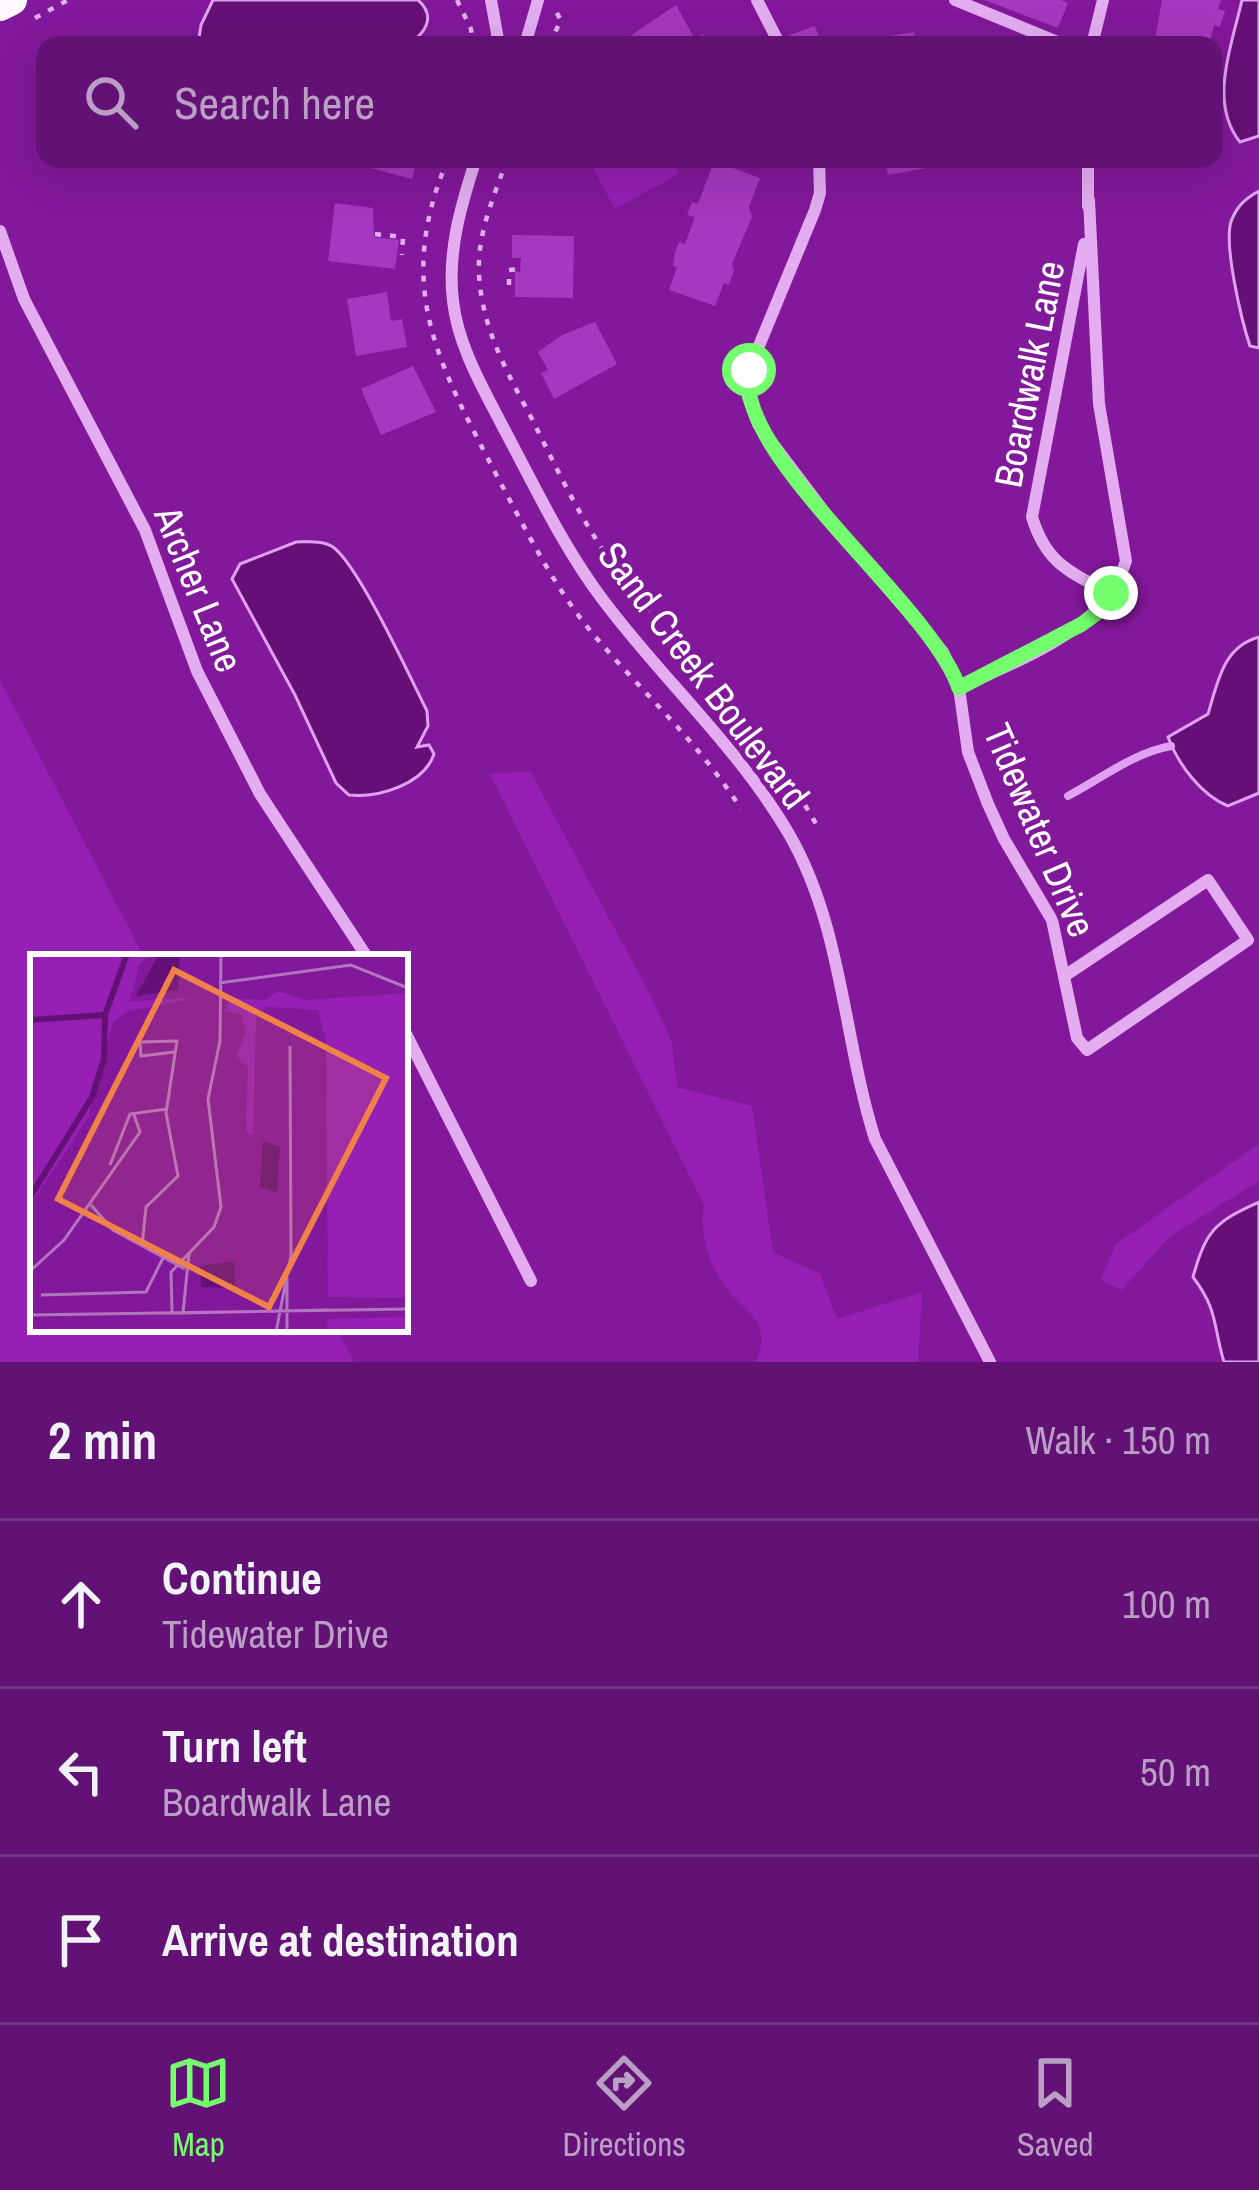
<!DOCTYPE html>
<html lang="en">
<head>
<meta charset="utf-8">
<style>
	body { margin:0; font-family:"Archivo Narrow",sans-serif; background:#681b79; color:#f1f3f6 }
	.stop { position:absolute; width:36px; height:36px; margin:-27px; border:9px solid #73ff6e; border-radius:50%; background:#fff }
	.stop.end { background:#73ff6e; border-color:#fff; box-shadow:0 3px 12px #0008 }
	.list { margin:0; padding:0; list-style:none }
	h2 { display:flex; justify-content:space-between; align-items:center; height:156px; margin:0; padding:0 48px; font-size:51px }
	h2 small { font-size:39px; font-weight:400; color:#bb9ec5 }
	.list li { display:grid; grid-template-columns:78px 1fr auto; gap:36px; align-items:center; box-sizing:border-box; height:168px; padding:0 48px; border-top:3px solid #763286 }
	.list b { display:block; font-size:45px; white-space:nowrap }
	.list p { margin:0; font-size:39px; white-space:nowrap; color:#bb9ec5 }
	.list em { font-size:39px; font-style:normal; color:#bb9ec5 }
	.icon { flex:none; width:66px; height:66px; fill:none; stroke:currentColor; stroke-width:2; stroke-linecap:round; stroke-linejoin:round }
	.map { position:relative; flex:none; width:1259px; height:1362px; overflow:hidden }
	.search { position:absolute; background:#621274; box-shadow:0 12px 48px #0002; left:36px; right:36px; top:36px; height:132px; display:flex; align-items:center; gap:30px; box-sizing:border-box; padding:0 42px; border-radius:24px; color:#bb9ec5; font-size:45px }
	.sheet { height:660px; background:#621274 }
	nav { display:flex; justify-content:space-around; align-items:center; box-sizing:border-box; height:168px; border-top:3px solid #763286; background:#621274; font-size:33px; color:#bb9ec5 }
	nav a { display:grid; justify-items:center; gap:6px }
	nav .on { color:#73ff6e }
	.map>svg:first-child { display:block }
</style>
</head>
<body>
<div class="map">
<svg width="1259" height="1362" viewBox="0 0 1259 1362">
	<rect width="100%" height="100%" fill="#82189a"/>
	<g fill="#9620b3">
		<path d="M588,159H671L679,174L615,209Z"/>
		<path d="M0,680L144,957H33V1329H337L354,1362H0Z"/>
		<path d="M530,771L654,1002L672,1043L677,1087L752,1106L773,1252L820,1274L837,1319L922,1292L918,1362H756C774,1320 745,1314 726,1288C709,1264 699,1233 704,1205L490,774Z"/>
		<path d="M1259,1144V1181L1169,1237L1122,1290L1101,1280L1116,1244Z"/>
	</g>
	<g fill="#651077" stroke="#e2a0f4" stroke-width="3">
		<path d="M213,0H418C437,17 425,34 407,45H198L201,25Z"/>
		<path d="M1242,0H1259V136L1240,142C1208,102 1232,45 1242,0Z"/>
		<path d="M1259,191V348L1250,346C1242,322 1222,240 1232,219C1238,205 1246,198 1259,191Z"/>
		<path d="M296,542C308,542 323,540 333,547C359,566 410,677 427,711L428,726L417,747L429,745L434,754C424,784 379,798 349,795L336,783L295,695L232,579L240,564Z"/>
		<path d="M1259,637V793L1228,806C1201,795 1178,764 1168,737L1208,714C1218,681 1223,647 1259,637Z"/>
		<path d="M1259,1202V1362H1224C1213,1325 1218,1310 1193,1277C1206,1231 1214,1222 1259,1202Z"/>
	</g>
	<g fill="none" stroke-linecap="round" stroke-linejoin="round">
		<path stroke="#e2a0f4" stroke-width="8" d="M1068,796C1102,778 1133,753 1171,746"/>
	</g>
	<g fill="#a438be">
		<path d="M984,0H1061L1068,3L1058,28Z"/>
		<path d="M1162,0H1221L1218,9L1225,11L1220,27L1214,25L1209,45H1154Z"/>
		<path d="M676,5L695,39L703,34L710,45H636L630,36Z"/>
		<path d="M815,26L822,45H793L789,35Z"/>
		<path d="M914,32L917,45H866L865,40Z"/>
		<path d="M369,159H417L412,179L367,167Z"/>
		<path d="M885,159H941L942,165L888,175Z"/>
		<path d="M714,161L760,178L749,207L752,217L732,264L734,270L729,285L724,283L715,306L669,290L677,267L673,266L675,252L679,242L685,244L695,217L687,215L692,202L698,204Z"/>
		<path d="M335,203L373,208L374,237L399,240L395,269L328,261Z"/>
		<path d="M512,235L574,236L573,298L515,297V271L520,272L521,258H512Z"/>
		<path d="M387,292L391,321L402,319L407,347L356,356L347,299Z"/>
		<path d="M595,322L617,364L554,399L541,373L548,370L538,352L562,335Z"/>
		<path d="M413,366L436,412L381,435L361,389Z"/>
	</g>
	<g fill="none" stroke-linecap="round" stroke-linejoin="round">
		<g stroke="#e4adf2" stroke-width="4.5" stroke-dasharray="6 9" stroke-linecap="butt">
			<path d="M457,0L471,29L473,45"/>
			<path d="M35,18L68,0"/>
			<path d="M549,45L561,20L555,10"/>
			<path d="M448,159C393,288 439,364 498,478C527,532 554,587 593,634C642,692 701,745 741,809"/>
			<path d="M507,159C494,197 477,233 479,274C482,329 507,372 532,419C558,471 583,525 618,571C683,657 763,729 816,824"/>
			<path d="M375,234L403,237L402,255"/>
			<path d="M509,285V270L520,269"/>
		</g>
		<g stroke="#e4adf2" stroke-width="12">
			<path d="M491,0L499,45"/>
			<path d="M757,0L780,45"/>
			<path d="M955,0L1065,45"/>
			<path d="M525,45L538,0"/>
			<path d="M1092,45L1103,0"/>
			<path d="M476,159C461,205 447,252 453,301C458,346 483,388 503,427C534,485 563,547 603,600C663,680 738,747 789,834C843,928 843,1038 875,1139L990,1362"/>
			<path d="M819,159L820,193L815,210L749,370L748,397L758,424L841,534L943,652L959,688L968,752L988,804L1004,839L1052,920L1077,1038L1087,1050L1248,940L1208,880L1066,975"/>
			<path d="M1088,159V206"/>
			<path d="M0,231L24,299L145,530L197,671L260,794L367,957"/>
			<path d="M1084,244L1032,517C1046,563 1069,572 1110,593"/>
			<path d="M959,688C1022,658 1103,632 1126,561L1099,404L1089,200"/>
			<path d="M405,1032L531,1281"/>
		</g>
		<path stroke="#fef8ff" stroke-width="30" d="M0,6L12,0"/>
	</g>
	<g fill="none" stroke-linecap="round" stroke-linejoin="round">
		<path stroke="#73ff6e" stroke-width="15" d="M749,370C732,455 930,602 959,688L1082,624L1097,613L1111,593"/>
	</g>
	<g text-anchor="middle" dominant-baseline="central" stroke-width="9" stroke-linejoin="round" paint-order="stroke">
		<g font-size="39" fill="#fff" stroke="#82189a">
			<text transform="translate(1029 374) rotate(-79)">Boardwalk Lane</text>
			<text transform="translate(199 589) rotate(68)">Archer Lane</text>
			<text transform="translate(704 675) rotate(53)">Sand Creek Boulevard</text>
			<text transform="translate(1040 830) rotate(67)">Tidewater Drive</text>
		</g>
	</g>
	<g transform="translate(30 954)">
		<rect width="378" height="378" fill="#82189a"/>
		<path d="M0,0H121L109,11L100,47L164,44L99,57L83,69L58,164L0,251ZM248,37L276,46L378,39V344L298,343L296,87L288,56L237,53L226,62L223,181L216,178L218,113L207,103L216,77L211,60L195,57L202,44L234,46ZM378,363V378H298L297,365Z" fill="#9620b3"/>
		<path d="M129,0H150L148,36L106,42ZM233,187L250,193L247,238L230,233ZM205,307V334L171,333L170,312Z" fill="#651077"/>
		<path fill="none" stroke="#651077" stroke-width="6" d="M0,66L74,61M0,243L62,143L74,105L75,61L97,0"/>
		<path fill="none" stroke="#b474c2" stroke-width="3" d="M189,29L321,11L378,34M80,211L100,160L137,155M61,251L83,276L155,315M112,292L116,253L148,222L136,159L147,87L110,88L111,102L144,98M0,317L34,286L110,178L103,158M11,341L116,338L134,302M142,358L141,318L184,273L191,253L178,145L190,87L191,0M153,359L159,299M153,359L299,356M0,361L378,355M246,378L261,301L260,92M257,378V324"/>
		<path fill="#ee8249" fill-opacity="0.15" stroke="#ee8249" stroke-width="6" d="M144,16L356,124L239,353L28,245Z"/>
		<rect width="378" height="378" fill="none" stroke="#fff" stroke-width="6"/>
	</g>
</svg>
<div class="stop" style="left:749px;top:370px"></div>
<div class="stop end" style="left:1111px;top:593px"></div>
<div class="search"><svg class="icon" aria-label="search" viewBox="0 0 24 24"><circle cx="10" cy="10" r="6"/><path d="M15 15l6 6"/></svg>Search here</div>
</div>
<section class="sheet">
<h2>2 min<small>Walk · 150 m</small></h2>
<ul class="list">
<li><svg class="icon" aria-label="ahead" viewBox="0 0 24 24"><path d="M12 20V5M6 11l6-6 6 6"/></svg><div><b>Continue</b><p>Tidewater Drive</p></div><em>100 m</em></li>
<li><svg class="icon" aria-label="left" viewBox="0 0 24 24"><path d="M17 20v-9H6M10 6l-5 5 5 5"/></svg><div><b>Turn left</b><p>Boardwalk Lane</p></div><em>50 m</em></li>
<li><svg class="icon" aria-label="arrive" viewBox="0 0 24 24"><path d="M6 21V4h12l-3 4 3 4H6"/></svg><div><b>Arrive at destination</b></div></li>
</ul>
</section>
<nav>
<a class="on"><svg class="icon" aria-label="map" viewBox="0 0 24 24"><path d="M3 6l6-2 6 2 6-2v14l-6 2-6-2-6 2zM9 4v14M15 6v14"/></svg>Map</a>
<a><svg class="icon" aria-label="directions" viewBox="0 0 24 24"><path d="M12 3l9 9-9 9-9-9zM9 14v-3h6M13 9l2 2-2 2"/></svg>Directions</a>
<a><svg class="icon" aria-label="saved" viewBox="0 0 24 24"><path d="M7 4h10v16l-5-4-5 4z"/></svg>Saved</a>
</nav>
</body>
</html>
